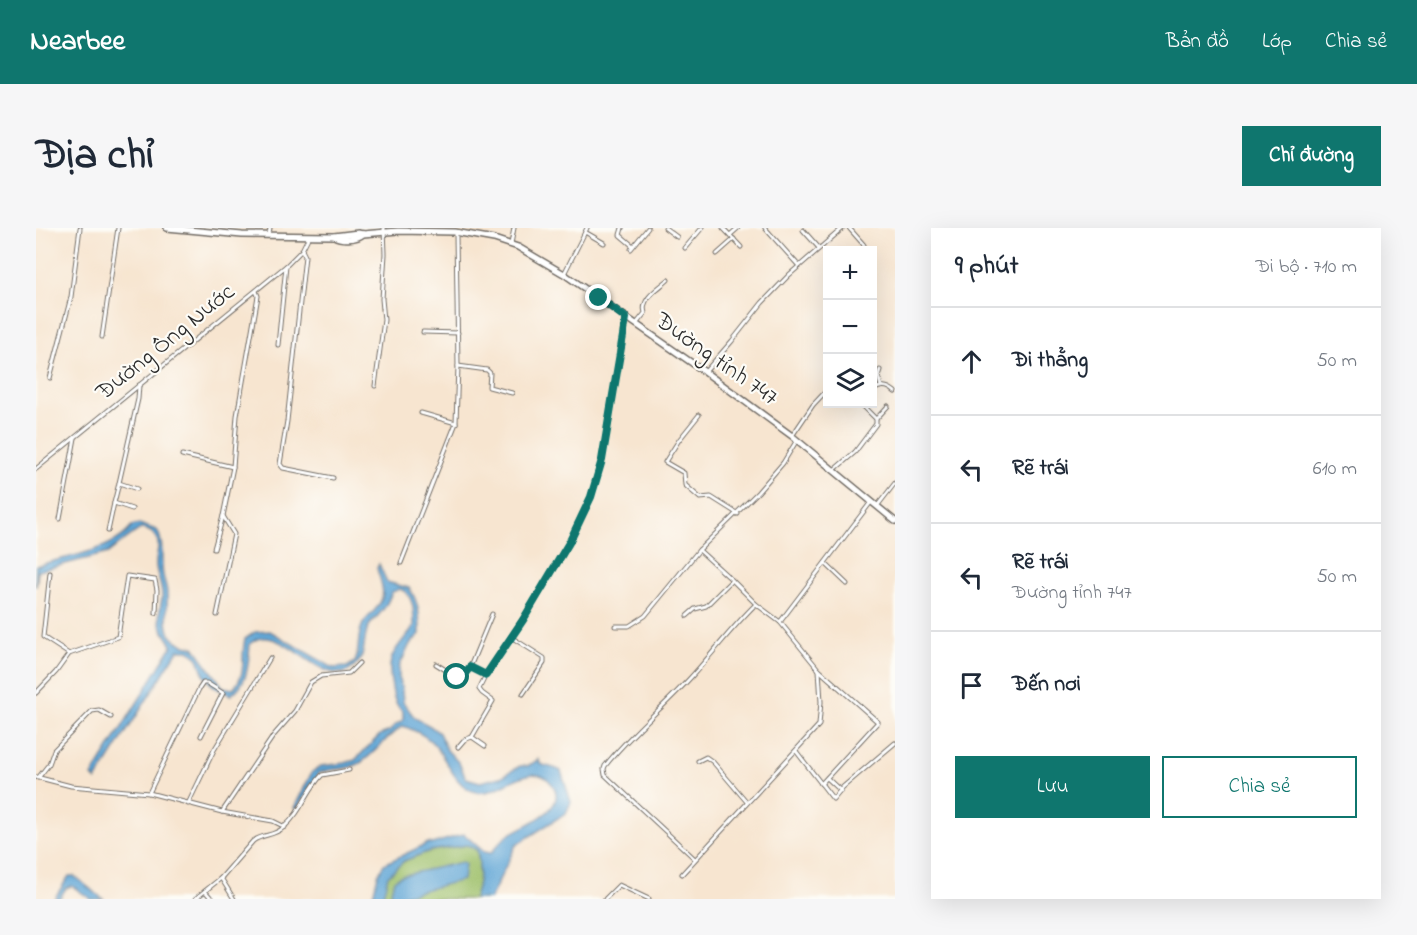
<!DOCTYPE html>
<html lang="vi">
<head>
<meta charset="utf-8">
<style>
	body { margin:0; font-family:"Indie Flower",sans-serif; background:#f6f6f7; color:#1f2937 }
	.controls { position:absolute; right:18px; top:18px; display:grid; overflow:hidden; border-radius:0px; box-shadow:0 6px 24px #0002 }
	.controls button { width:54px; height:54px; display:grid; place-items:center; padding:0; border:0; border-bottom:2px solid #e0e1e3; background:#fff; color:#1f2937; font:30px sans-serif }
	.stop { position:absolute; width:18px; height:18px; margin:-14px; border:4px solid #0f766e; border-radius:50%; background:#fff }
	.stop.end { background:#0f766e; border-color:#fff; box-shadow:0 2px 6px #0008 }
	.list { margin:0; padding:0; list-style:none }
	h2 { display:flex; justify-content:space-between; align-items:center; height:78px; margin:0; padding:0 24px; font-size:26px }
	h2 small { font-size:20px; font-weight:400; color:#747a83 }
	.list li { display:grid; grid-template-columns:39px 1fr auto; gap:18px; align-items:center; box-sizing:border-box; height:108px; padding:0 24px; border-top:2px solid #e0e1e3 }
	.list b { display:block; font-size:22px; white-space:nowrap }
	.list p { margin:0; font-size:20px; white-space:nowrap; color:#747a83 }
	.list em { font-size:20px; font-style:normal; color:#747a83 }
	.actions { display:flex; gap:12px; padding:18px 24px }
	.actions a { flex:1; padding:14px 0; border:2px solid #0f766e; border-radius:0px; text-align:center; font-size:21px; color:#0f766e }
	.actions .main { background:#0f766e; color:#fff }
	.icon { flex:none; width:33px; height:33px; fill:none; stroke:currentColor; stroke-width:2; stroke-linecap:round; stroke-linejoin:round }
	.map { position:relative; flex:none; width:859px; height:671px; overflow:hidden; border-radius:0px }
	header { display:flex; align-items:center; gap:36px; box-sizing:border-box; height:84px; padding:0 30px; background:#0f766e; color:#fff }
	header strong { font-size:28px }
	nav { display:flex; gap:33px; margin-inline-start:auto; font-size:21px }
	.intro { display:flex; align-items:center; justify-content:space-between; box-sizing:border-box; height:144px; padding:0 36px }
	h1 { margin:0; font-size:42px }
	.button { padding:15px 27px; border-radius:0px; background:#0f766e; color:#fff; font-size:21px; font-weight:700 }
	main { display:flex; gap:36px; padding:0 36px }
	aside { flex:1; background:#fff; border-radius:0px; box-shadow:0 6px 24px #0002 }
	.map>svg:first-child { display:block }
</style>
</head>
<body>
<header>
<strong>Nearbee</strong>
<nav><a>Bản đồ</a><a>Lớp</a><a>Chia sẻ</a></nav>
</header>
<div class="intro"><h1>Địa chỉ</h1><a class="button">Chỉ đường</a></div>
<main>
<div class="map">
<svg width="859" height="671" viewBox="0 0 859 671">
	<rect width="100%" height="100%" fill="#fdfcf7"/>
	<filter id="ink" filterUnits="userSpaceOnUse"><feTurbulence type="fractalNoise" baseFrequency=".0167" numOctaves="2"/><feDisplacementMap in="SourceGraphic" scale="12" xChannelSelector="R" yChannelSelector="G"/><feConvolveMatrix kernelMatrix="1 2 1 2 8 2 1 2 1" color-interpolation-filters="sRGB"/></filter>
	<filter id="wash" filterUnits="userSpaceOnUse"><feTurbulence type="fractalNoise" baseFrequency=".008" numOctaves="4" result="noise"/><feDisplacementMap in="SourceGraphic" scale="24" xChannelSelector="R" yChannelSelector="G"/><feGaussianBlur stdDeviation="1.35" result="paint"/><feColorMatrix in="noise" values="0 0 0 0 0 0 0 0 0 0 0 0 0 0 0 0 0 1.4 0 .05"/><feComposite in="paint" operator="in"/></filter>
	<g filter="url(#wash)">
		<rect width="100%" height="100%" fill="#f7e5d0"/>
		<path fill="#9dbf69" stroke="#64754a" stroke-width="1.5" d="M432,617L441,622C445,640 443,654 438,671H346C348,664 348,653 352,648C369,623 406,621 432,617Z"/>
		<g fill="#60a6d6" stroke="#466880" stroke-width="1.5">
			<path d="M103,296L121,302C129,316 124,332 127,347C128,353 131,359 131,365C133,391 122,413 158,419L187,459L197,461C212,444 204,431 209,411L219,404L234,403L297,440L311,439L319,434C324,422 321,408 326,398C328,392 334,388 338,383C353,367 345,357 341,340L343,336L351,354L373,360C383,374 384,389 384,406L374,416L363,439V452L366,462L367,474L379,490L394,498L403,505L411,522L423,535L430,550L444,554L465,549L484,538H492L503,531L504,536C511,539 518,539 525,543L535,574L530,585L480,617L454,671H438C443,654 445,640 441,622L431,617L394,623L368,633L352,648L346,671H336L342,647L348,636L392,615L396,616L428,606L448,624L455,625C460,619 465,613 471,608C485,598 535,582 516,556C495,528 462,570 440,564C420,559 412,535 401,520C392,508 380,503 367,498C351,507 340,525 324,535C309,544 296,539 283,545L261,581L258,580L276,544L285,538L309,535L319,532L344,507L354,503L358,498L367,492V484C360,478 357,469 356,460C349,425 360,423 378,398C378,384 378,366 364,361L356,364C353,371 350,379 345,384C341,389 336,393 333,398C326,411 331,426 320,437C289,471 244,387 214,416C212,436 213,454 195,467C187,464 175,458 170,450C162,438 168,433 153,422H142L60,552L56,548L136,418C133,409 125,404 124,393C122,385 125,378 126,370C127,360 121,349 120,338C119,330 123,322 122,315C121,307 113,301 105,301C103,301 75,322 72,325L2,343L0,359V338C26,329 80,323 96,298Z"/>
			<path d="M426,634L429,636L427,652L353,671L358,652L364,648Z"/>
			<path d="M33,648H38L67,671H55L36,658L30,660L23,671H18Z"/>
		</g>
	</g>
	<g filter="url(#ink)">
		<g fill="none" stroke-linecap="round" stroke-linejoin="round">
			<defs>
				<g id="street">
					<path d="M586,0L584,7L597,18"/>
					<path d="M629,0L641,9"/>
					<path d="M687,0L705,19"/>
					<path d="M729,0L763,38"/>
					<path d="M813,0L828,17"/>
					<path d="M767,2L783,20"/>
					<path d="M549,4L568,15"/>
					<path d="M233,7L234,0"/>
					<path d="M694,7L702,0"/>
					<path d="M475,16L478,0"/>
					<path d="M649,20L666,0"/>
					<path d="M595,21L612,0"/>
					<path d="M266,22L269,28L251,193L244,236L247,240L297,250"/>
					<path d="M681,26L698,11"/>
					<path d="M528,46L551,0"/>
					<path d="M601,95L609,85C604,71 623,60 632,52"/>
					<path d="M387,104L422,105"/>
					<path d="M66,109L82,0"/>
					<path d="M242,117L250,38"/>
					<path d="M422,138L451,142L454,145L453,159L476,165"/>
					<path d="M844,142L842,148L845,158"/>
					<path d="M669,144L696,113L726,75L753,47L807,0"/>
					<path d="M14,150L35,69L44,0"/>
					<path d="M339,158L348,92L346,71L349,26L348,0"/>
					<path d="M836,163C845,157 851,157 859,164"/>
					<path d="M385,185L420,195"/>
					<path d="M663,187L643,212L629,234L648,245L649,257L664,270L675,269L702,286"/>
					<path d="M840,191L852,178"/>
					<path d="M756,208L777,177L792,161"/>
					<path d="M146,227L197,239"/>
					<path d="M0,241L250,38L266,22L273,8"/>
					<path d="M798,242L819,224L840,196V191L825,176"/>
					<path d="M83,255L78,275L96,281"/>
					<path d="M101,261L83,255L102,171L103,157"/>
					<path d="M842,277L859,255"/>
					<path d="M24,291L39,210"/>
					<path d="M72,303L78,275"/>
					<path d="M178,321L187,288"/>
					<path d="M663,322L696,352"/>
					<path d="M365,335L420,195L422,138L420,6"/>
					<path d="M789,335L811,356"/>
					<path d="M14,345L7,409L33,426"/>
					<path d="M181,387L198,306L187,288L197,239L201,188L222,68L220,63"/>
					<path d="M651,388L659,381L670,378L696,352L720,376"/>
					<path d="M744,394L783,442L842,494L785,556"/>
					<path d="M579,398H593L609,388L663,322L722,264L747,235L761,212"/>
					<path d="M475,409L508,430V435L487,466"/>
					<path d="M400,436L421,449L427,448L434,439L450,447"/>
					<path d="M434,439L456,386"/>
					<path d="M0,465L20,444L33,426L82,409L91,348L119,352L121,362L120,385"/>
					<path d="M449,518L436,509L457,473L446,465L443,461L450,447L498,374L534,313L555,269L566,232L590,90"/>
					<path d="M422,519L428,512L436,509"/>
					<path d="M760,523L797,571L807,559L859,515"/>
					<path d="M662,533L670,529L677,534L711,574"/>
					<path d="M0,549L35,558L113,565L186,584L237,593L249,599"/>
					<path d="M2,550L13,536L18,522L56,483L63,482L75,489"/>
					<path d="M791,550L805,563"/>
					<path d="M113,565L163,461L167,455H171L187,465L165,508"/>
					<path d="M152,576L178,522L234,430"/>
					<path d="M186,584L238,507L259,483L275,454L285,448L313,445L323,435"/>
					<path d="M659,631L569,547L568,541L569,538C595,505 628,479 656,448C678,424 697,398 720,376L744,394L835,274"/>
					<path d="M646,646L783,497L785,474L783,442"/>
					<path d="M185,650L198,671"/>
					<path d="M169,663L176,671"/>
					<path d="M159,671L185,650L217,613C227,606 238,608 247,600C266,584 271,562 286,547L313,542"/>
					<path d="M569,671L583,657L613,671"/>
				</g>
				<g id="primary">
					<path d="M131,0L206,7L298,8C305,12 321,12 327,6"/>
					<path d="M298,8L322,5L327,6L362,3L419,4L458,11L482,19L528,46L669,144L756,208L859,293"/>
				</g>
			</defs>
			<use href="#street" stroke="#726c65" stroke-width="5"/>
			<use href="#primary" stroke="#726c65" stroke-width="8"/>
			<use href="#street" stroke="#fff" stroke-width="3"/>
			<use href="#primary" stroke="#fff" stroke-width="5"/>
		</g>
	</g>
	<g fill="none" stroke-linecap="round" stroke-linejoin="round" filter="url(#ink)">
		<path stroke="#0f766e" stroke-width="8" d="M421,449L427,448L434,439L450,447L487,392L534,313L555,269L566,232L590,90L563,70"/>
	</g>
	<g text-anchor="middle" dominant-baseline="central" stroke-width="4.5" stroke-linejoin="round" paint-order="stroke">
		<g font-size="24" fill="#2b2b2b" stroke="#fdfcf7">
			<text transform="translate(130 115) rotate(-39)">Đường Ống Nước</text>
			<text transform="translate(680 132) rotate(35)">Đường tỉnh 747</text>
		</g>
	</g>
</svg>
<div class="controls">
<button>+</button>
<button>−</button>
<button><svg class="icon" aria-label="layers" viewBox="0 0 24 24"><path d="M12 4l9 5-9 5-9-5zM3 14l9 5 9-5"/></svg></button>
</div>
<div class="stop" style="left:421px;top:449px"></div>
<div class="stop end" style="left:563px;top:70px"></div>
</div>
<aside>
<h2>9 phút<small>Đi bộ · 710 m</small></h2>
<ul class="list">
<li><svg class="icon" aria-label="ahead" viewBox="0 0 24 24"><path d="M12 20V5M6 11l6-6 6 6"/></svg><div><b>Đi thẳng</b></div><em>50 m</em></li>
<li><svg class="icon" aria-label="left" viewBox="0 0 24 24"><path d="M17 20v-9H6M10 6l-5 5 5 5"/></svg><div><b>Rẽ trái</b></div><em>610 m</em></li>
<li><svg class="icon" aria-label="left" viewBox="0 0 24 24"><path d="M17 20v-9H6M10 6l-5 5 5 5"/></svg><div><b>Rẽ trái</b><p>Đường tỉnh 747</p></div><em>50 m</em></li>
<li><svg class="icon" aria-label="arrive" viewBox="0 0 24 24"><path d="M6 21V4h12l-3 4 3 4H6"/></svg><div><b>Đến nơi</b></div></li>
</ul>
<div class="actions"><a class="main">Lưu</a><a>Chia sẻ</a></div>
</aside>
</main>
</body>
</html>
